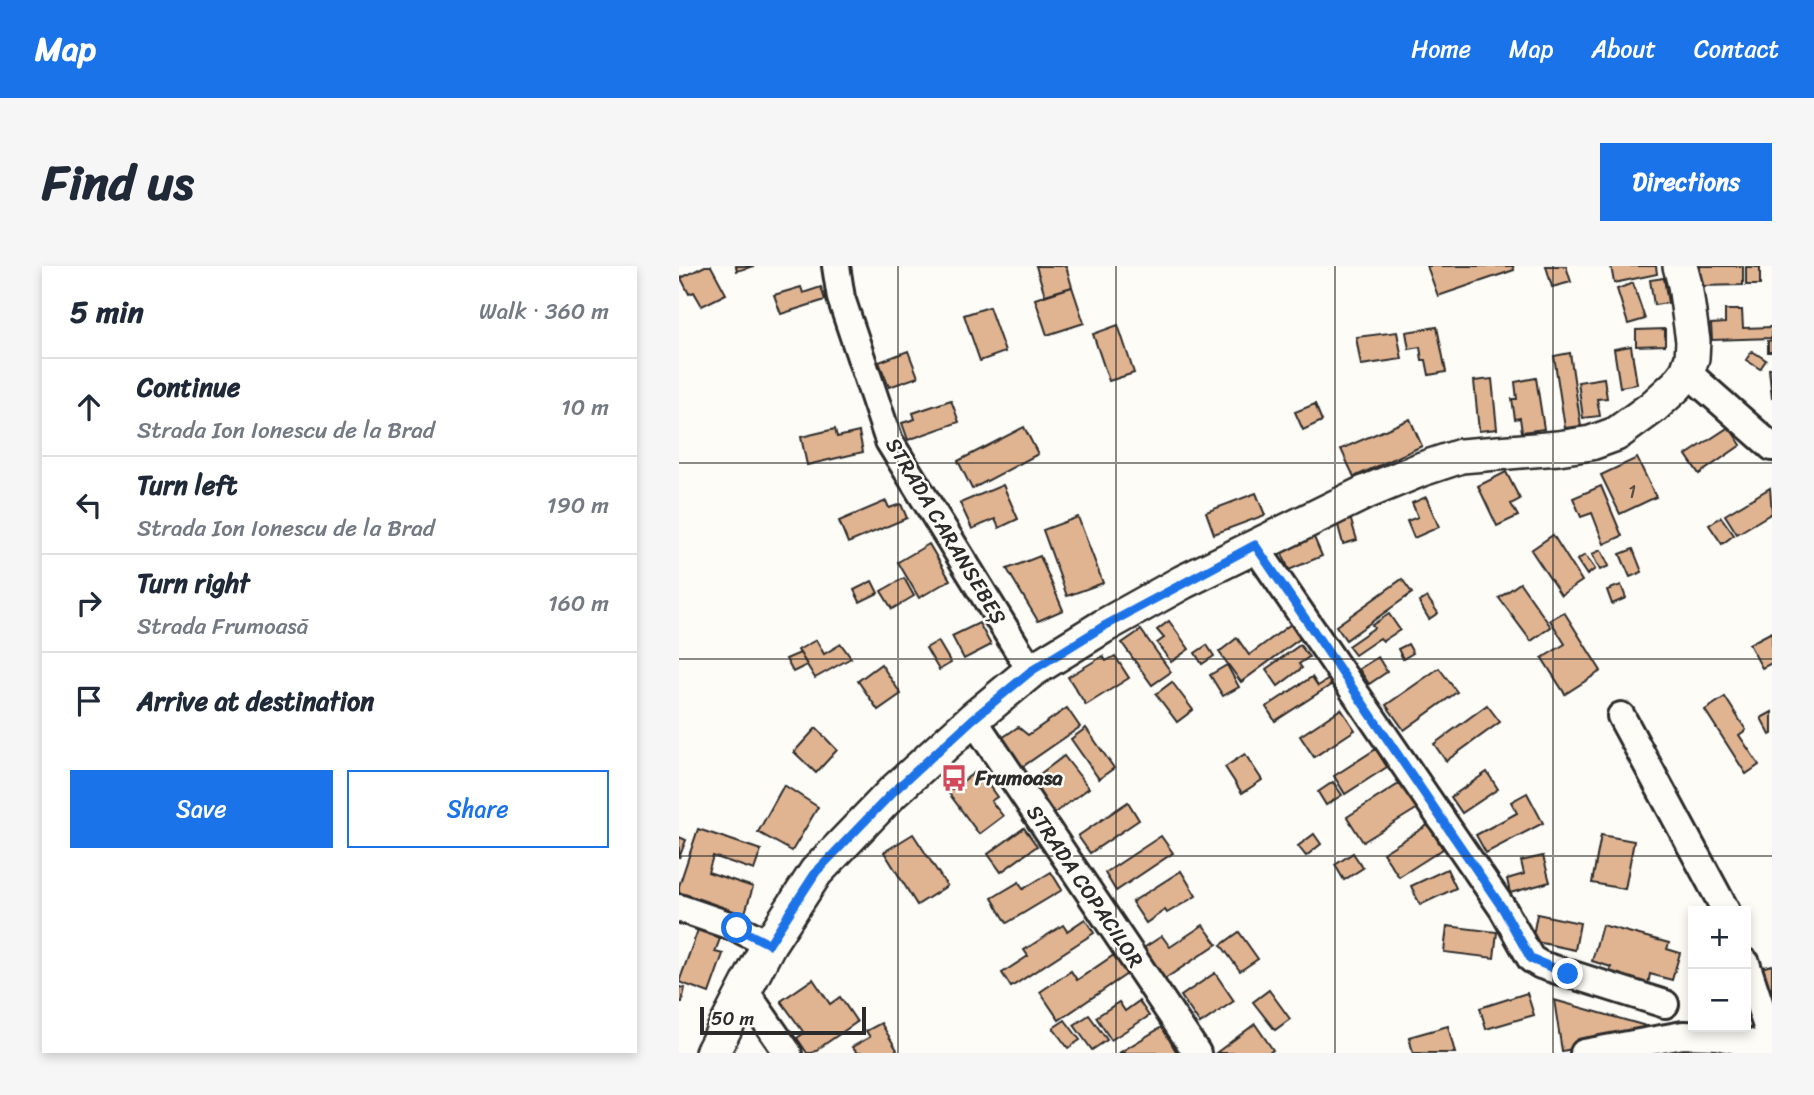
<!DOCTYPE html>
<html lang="en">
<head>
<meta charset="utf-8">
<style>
	body { margin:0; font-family:Sriracha,sans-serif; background:#f6f6f7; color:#1f2937 }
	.controls { position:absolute; right:21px; bottom:21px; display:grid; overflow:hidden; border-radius:0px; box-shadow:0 4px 10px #0003 }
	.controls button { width:63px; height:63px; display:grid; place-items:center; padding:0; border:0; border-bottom:2px solid #e0e1e3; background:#fff; color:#1f2937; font:35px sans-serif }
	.scale { position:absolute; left:21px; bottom:18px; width:166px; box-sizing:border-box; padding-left:7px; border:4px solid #2b2b2b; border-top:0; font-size:19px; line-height:24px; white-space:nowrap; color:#2b2b2b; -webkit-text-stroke:5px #fdfcf7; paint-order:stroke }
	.stop { position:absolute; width:21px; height:21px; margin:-16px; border:5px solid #1a73e8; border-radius:50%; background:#fff }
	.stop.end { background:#1a73e8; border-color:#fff; box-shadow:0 2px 7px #0008 }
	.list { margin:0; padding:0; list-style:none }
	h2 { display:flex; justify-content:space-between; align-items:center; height:91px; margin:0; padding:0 28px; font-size:30px }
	h2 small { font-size:23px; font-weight:400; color:#747a83 }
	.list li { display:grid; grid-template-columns:46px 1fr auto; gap:21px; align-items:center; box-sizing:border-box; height:98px; padding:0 28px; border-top:2px solid #e0e1e3 }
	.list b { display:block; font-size:26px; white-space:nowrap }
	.list p { margin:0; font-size:23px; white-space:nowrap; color:#747a83 }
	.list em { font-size:23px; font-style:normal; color:#747a83 }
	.actions { display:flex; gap:14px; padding:21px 28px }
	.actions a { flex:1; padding:16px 0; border:2px solid #1a73e8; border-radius:0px; text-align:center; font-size:24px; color:#1a73e8 }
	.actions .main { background:#1a73e8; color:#fff }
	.icon { flex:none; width:38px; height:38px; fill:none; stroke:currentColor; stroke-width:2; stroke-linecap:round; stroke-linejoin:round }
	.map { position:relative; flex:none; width:1093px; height:787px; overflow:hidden; border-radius:0px }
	header { display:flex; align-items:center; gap:42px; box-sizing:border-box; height:98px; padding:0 35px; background:#1a73e8; color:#fff }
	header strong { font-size:33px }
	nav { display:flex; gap:38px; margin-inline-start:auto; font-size:24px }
	.intro { display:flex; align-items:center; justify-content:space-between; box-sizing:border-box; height:168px; padding:0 42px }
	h1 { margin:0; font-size:49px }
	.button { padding:18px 32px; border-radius:0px; background:#1a73e8; color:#fff; font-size:24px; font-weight:700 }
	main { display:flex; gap:42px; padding:0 42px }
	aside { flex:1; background:#fff; border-radius:0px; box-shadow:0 4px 10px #0003 }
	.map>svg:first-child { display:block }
</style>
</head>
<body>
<header>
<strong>Map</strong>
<nav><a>Home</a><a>Map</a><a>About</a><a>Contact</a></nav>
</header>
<div class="intro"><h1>Find us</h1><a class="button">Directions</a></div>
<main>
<aside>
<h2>5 min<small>Walk · 360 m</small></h2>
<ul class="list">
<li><svg class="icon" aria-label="ahead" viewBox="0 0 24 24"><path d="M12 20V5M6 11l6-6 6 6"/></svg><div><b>Continue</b><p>Strada Ion Ionescu de la Brad</p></div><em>10 m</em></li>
<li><svg class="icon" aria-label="left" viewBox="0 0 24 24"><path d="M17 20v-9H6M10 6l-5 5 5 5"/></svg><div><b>Turn left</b><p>Strada Ion Ionescu de la Brad</p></div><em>190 m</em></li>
<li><svg class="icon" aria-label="right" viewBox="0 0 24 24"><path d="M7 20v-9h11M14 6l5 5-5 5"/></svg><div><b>Turn right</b><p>Strada Frumoasă</p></div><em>160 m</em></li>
<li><svg class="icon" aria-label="arrive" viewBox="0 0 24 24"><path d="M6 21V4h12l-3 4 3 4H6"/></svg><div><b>Arrive at destination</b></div></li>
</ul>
<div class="actions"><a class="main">Save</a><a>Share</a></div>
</aside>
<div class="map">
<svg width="1093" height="787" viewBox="0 0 1093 787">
	<rect width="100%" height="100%" fill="#fdfcf7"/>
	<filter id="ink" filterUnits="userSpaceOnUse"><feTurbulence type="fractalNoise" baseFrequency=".0143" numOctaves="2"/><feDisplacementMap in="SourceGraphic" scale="14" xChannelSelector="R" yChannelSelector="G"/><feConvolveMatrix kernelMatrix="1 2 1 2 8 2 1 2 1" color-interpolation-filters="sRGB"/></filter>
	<g filter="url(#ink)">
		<g fill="#e1b491" stroke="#2b2b2b" stroke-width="2">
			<path d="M26,0H32L47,28L23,40L15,26L10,28L2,12Z"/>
			<path d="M57,0H75L58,5Z"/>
			<path d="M357,0H387L393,21L366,29Z"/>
			<path d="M748,0H834L835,4L759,30Z"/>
			<path d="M867,0H887L892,16L873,21Z"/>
			<path d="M932,0H977L978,8L935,17Z"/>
			<path d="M1021,0H1064V19L1022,20Z"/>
			<rect x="1067" y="1" width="14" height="18"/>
			<path d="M985,12L989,37L975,39L971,14Z"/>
			<path d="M954,17L966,53L949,58L938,23Z"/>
			<path d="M122,21L124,27L142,21L146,34L102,48L95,29Z"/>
			<path d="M393,21L405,57L368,69L356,33Z"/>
			<path d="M310,41L326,86L301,95L285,49Z"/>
			<path d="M1046,44H1063L1064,62L1093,61V72L1033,74L1032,58L1046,57Z"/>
			<path d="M439,59L455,107L430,115L414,68Z"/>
			<path d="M758,61L767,106L750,109L747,94H743L741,81L730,83L727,66Z"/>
			<path d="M986,63V79L957,80V64Z"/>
			<path d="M718,66L723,93L682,99L677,71Z"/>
			<path d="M1093,74V86H1089V75Z"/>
			<path d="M952,80L958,118L941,121L935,83Z"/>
			<path d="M229,85L239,111L210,121L200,96Z"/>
			<path d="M1073,85L1087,94L1081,103L1067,94Z"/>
			<path d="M891,87L902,160L886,162L875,90Z"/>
			<path d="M1093,102V133L1090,103Z"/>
			<path d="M857,112L865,163L843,166L841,152L836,153L833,133H838L836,116Z"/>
			<path d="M925,112L928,132L918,133L921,150L904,152L899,116Z"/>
			<path d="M813,113L818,163L800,165L795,115Z"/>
			<path d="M272,134L280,156L229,174L223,157L236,153L234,147Z"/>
			<path d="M636,138L643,155L624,164L616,146Z"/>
			<path d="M731,153L743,180L675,211L662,183Z"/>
			<path d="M345,161L359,188L293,223L279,195Z"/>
			<path d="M1050,161L1062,179L1020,208L1007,189Z"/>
			<path d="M156,163L158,171L180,166L184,186L128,199L122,171Z"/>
			<path d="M958,192L977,231L941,248L922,209Z"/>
			<path d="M827,206L841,233L832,238L839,250L818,260L799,220Z"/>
			<path d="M324,219L339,253L320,262L316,253L293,263L281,237Z"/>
			<path d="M922,220L943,270L925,278L913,247L902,251L894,232Z"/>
			<path d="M1091,222L1093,247L1058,268L1046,249Z"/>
			<path d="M577,227L586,249L535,268L527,246Z"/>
			<path d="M747,231L760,261L735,272L728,255L739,251L733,237Z"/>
			<path d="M207,235L210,242L222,238L228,252L169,277L160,255Z"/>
			<path d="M670,248L678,274L664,278L657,252Z"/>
			<path d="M399,251L424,317L388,330L364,264Z"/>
			<path d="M1042,251L1055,269L1043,278L1030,259Z"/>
			<path d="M631,262L643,290L610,304L598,276Z"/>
			<path d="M874,269L903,315L882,329L852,284Z"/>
			<path d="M250,278L271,314L240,332L219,296Z"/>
			<path d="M954,283L963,306L951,311L941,288Z"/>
			<path d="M922,284L930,300L921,304L913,288Z"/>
			<path d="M906,289L916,303L908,309L898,294Z"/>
			<path d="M361,290L384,344L359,355L328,303Z"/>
			<path d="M225,312L235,330L213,343L202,325Z"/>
			<path d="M723,313L733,327L667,374L657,360Z"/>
			<path d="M193,315L199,327L181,336L175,324Z"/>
			<path d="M841,317L872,361L852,375L820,332Z"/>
			<path d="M942,319L947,332L933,338L928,324Z"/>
			<path d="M748,331L759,347L750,353L740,336Z"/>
			<path d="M885,346L922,405L886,428L863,392L886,378L871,354Z"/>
			<path d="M710,348L721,364L704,375L701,372L676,389L669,380L695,362L693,359Z"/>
			<path d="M490,355L510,383L492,396L478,377L485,372L478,364Z"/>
			<path d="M300,357L312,379L285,393L273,370Z"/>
			<path d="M612,358L622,372L562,416L540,386L558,372L570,389Z"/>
			<path d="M462,364L492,406L473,419L443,377Z"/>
			<path d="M1093,366V397L1083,402L1070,378Z"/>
			<path d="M137,374L145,388L162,378L172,392L136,412L119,384Z"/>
			<path d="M259,375L272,397L260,404L247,382Z"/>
			<path d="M729,378L734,387L724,393L719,383Z"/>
			<path d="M528,379L535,390L523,398L516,387Z"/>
			<path d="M621,379L630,391L620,398L623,402L599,420L587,403Z"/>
			<path d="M121,387L128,399L114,406L107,393Z"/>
			<path d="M424,390L427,395L436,390L450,412L407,439L389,411Z"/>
			<path d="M699,391L708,406L690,418L680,403Z"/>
			<path d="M202,398L222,428L199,444L179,415Z"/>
			<path d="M548,399L560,421L544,430L531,409Z"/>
			<path d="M760,402L778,426L725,464L707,439Z"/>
			<path d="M655,410L658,415L596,455L587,441L633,411L639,420Z"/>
			<path d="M493,416L514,444L498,456L477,428Z"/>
			<path d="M1046,431L1067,464L1060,469L1080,499L1067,508L1026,444Z"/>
			<path d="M808,439L821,456L767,495L755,478Z"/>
			<path d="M388,442L401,461L343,501L323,472L339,461L349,469Z"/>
			<path d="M662,443L676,464L635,491L621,470Z"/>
			<path d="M1093,446V468L1091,469L1082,452Z"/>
			<path d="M137,462L158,484L137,507L115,486Z"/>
			<path d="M407,462L435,502L420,513L392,473Z"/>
			<path d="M697,483L708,501L666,528L655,510Z"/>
			<path d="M566,488L583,514L563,527L546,501Z"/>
			<path d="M385,490L410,522L373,549L349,517Z"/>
			<path d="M299,504L318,531L312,535L324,550L300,568L269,526Z"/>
			<path d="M808,506L819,523L783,547L772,531Z"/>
			<path d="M654,516L663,529L647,539L639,526Z"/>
			<path d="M723,516L739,542L684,576L668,551Z"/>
			<path d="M105,519L139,541L113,585L79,566Z"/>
			<path d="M848,527L864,557L807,587L797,569L838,547L832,536Z"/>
			<path d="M449,536L460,554L411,587L399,570Z"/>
			<path d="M749,559L764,583L720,611L704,587Z"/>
			<path d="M345,562L358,580L322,606L309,588Z"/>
			<path d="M19,563L82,584L75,604L34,590L29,606L74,621L65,650L0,628V620Z"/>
			<path d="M234,568L268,620L238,639L205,586Z"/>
			<path d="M635,568L642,578L627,590L619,580Z"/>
			<path d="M922,569L955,575L946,623L913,617Z"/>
			<path d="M482,570L494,587L437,625L426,607Z"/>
			<path d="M0,571L7,574L0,592Z"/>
			<path d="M674,587L684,602L665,614L656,599Z"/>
			<path d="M864,590L871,616L831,627L828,613L845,608L842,595Z"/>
			<path d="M768,603L777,622L741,639L732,620Z"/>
			<path d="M502,605L517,630L488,647L486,644L467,657L453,636Z"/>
			<path d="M372,606L383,624L328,657L313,632L340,616L344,623Z"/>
			<path d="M858,648L901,657L896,684L853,675Z"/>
			<path d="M406,653L415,667L332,721L323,707L349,690L345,684L384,659L388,665Z"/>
			<path d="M524,659L538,678L484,714L463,683L483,670L491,681Z"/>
			<path d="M923,659L990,677L988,683L1001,687L993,714L971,708L969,718L930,707L932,701L913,695Z"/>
			<path d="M768,660L818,666L815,692L765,686Z"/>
			<path d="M20,661L42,670L36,686L44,688L30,727L0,716Z"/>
			<path d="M560,666L579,693L561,705L542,679Z"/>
			<path d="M435,689L448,708L380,754L361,726L392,705L398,714Z"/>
			<path d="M1093,699V737L1082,702Z"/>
			<path d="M536,707L555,735L521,758L502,730Z"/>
			<path d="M134,713L151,738L161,731L178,756L133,787H128L118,772L125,767L102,735Z"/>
			<path d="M0,721L6,722L3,736H0Z"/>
			<path d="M590,724L611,753L596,764L574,736Z"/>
			<path d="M848,727L855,749L807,763L801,742Z"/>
			<path d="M875,734L985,765L883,785Z"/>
			<path d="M460,735L470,750L432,774L417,751L440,736L446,745Z"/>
			<path d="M410,749L428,774L413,784L395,759Z"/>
			<path d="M386,754L401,774L389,782L374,762Z"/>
			<path d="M202,757L218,784L213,787H178L173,781L191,771L187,765Z"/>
			<path d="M576,758L594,784L590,787H537Z"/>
			<path d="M769,760L776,787H734L730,771Z"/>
			<path d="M483,761L498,787H440Z"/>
		</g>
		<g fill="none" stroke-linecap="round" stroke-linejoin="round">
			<defs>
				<g id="minor">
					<path d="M157,0L162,32L210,175L352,405"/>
					<path d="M1008,106L1093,181"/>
					<path d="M575,279L824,643L852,693L862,699L986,738"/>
					<path d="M942,450L1047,645"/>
					<path d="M294,453L518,787"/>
					<path d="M0,642L58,662L90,678"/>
					<path d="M1067,697L1093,776"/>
					<path d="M66,725L109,787"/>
					<path d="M905,787L1004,769L1039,770L1093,782"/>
				</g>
				<path id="tertiary" d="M33,787L90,678L137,606L213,527L294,453L352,405L425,360L504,316L685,227L743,203L782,190L879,182L912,177L937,168L974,141L998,119L1008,106L1013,92L1014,75L1006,19L1001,0"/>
			</defs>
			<use href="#minor" stroke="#2b2b2b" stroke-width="32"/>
			<use href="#tertiary" stroke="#2b2b2b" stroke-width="38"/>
			<use href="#minor" stroke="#fdfcf7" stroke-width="26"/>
			<use href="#tertiary" stroke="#fdfcf7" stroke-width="33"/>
		</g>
	</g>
	<g fill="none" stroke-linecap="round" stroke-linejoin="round" filter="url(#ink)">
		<path stroke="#1a73e8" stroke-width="9" d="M58,662L90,678L137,606L213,527L294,453L352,405L425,360L576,279L824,643L852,693L889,708"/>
	</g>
	<path fill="none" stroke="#2b2b2b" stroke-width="2" stroke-opacity="0.55" d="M219,0V787M437,0V787M656,0V787M874,0V787M0,197H1093M0,393H1093M0,590H1093"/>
	<defs>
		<symbol id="bus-bare" viewBox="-9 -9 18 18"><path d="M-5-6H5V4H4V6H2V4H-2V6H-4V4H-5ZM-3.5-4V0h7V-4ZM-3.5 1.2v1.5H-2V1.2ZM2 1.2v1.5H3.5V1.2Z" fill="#d1495b" stroke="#fdfcf7" stroke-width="2.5" paint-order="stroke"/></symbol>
	</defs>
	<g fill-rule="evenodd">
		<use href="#bus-bare" x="256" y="493" width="38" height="38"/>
	</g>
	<g text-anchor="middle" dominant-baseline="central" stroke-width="5" stroke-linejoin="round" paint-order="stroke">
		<g font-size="18" fill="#584d44">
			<text x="953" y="226">1</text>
		</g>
		<g font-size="21" fill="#2b2b2b" stroke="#fdfcf7">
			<text transform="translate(267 265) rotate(59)">STRADA CARANSEBEȘ</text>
			<text transform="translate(406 620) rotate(56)">STRADA COPACILOR</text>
		</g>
		<g font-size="21" font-weight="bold" fill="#2b2b2b" stroke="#fdfcf7" text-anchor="start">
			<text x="296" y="512">Frumoasa</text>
		</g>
	</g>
</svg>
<div class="controls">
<button>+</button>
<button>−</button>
</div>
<div class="scale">50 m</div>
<div class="stop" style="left:58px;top:662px"></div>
<div class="stop end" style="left:889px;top:708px"></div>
</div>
</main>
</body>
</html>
